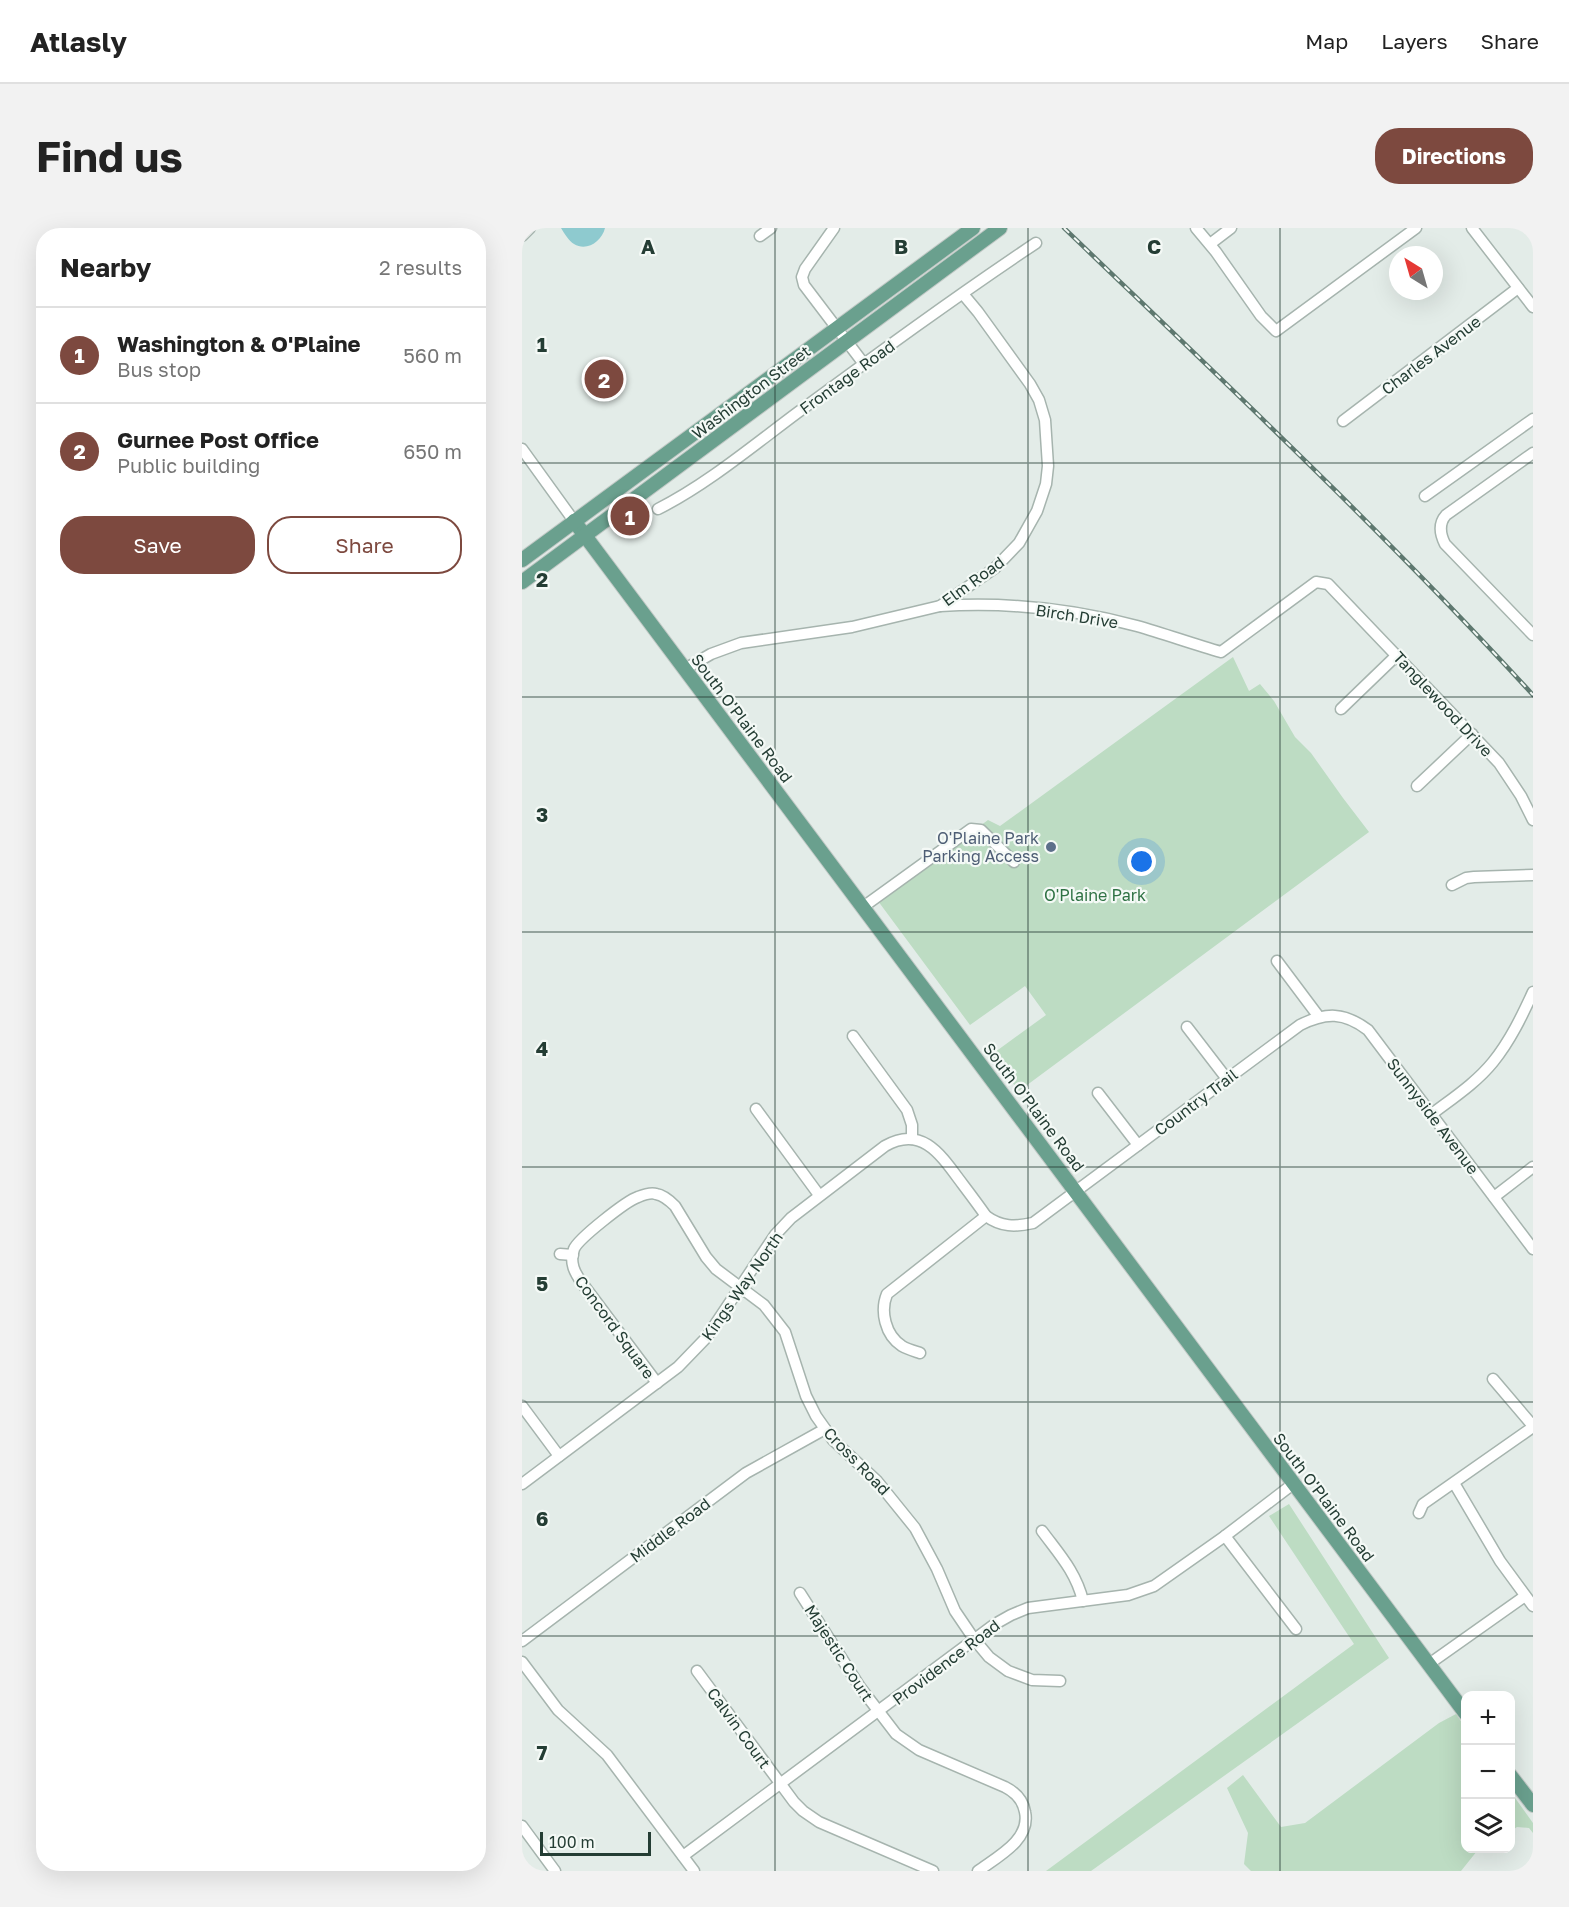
<!DOCTYPE html>
<html lang="en">
<head>
<meta charset="utf-8">
<style>
	body { margin:0; font-family:"Golos Text",sans-serif; background:#f2f2f2; color:#222 }
	.controls { position:absolute; right:18px; bottom:18px; display:grid; overflow:hidden; border-radius:12px; box-shadow:0 6px 24px #0002 }
	.controls button { width:54px; height:54px; display:grid; place-items:center; padding:0; border:0; border-bottom:2px solid #e0e0e0; background:#fff; color:#222; font:30px sans-serif }
	.compass { position:absolute; left:867px; top:18px; width:54px; height:54px; border-radius:50%; background:#fff; box-shadow:0 6px 24px #0002; rotate:323deg }
	.scale { position:absolute; left:18px; bottom:15px; width:111px; box-sizing:border-box; padding-left:6px; border:3px solid #243d34; border-top:0; font-size:16px; line-height:21px; white-space:nowrap; color:#243d34; -webkit-text-stroke:4px #f4f9f6; paint-order:stroke }
	.you { position:absolute; left:620px; top:634px; width:21px; height:21px; margin:-15px; border:4px solid #fff; border-radius:50%; background:#1a73e8; box-shadow:0 0 0 9px #1a73e833 }
	.badge { display:grid; place-items:center; width:39px; height:39px; border-radius:50%; background:#7d493f; color:#fff; font-size:20px; font-weight:700 }
	.pin { position:absolute; translate:-50% -50%; border:3px solid #fff; box-shadow:0 2px 6px #0006 }
	.list { margin:0; padding:0; list-style:none }
	h2 { display:flex; justify-content:space-between; align-items:center; height:78px; margin:0; padding:0 24px; font-size:26px }
	h2 small { font-size:20px; font-weight:400; color:#767676 }
	.list li { display:grid; grid-template-columns:39px 1fr auto; gap:18px; align-items:center; box-sizing:border-box; height:96px; padding:0 24px; border-top:2px solid #e0e0e0 }
	.list b { display:block; font-size:22px; white-space:nowrap }
	.list p { margin:0; font-size:20px; white-space:nowrap; color:#767676 }
	.list em { font-size:20px; font-style:normal; color:#767676 }
	.actions { display:flex; gap:12px; padding:18px 24px }
	.actions a { flex:1; padding:14px 0; border:2px solid #7d493f; border-radius:24px; text-align:center; font-size:21px; color:#7d493f }
	.actions .main { background:#7d493f; color:#fff }
	.icon { flex:none; width:33px; height:33px; fill:none; stroke:currentColor; stroke-width:2; stroke-linecap:round; stroke-linejoin:round }
	.map { position:relative; flex:none; width:1011px; height:1643px; overflow:hidden; border-radius:24px }
	header { display:flex; align-items:center; gap:36px; box-sizing:border-box; height:84px; padding:0 30px; background:#fff; border-bottom:2px solid #e0e0e0 }
	header strong { font-size:28px }
	nav { display:flex; gap:33px; margin-inline-start:auto; font-size:21px }
	.intro { display:flex; align-items:center; justify-content:space-between; box-sizing:border-box; height:144px; padding:0 36px }
	h1 { margin:0; font-size:42px }
	.button { padding:15px 27px; border-radius:24px; background:#7d493f; color:#fff; font-size:21px; font-weight:700 }
	main { display:flex; gap:36px; padding:0 36px }
	aside { flex:1; background:#fff; border-radius:24px; box-shadow:0 6px 24px #0002 }
	.map>svg:first-child { display:block }
</style>
</head>
<body>
<header>
<strong>Atlasly</strong>
<nav><a>Map</a><a>Layers</a><a>Share</a></nav>
</header>
<div class="intro"><h1>Find us</h1><a class="button">Directions</a></div>
<main>
<aside>
<h2>Nearby<small>2 results</small></h2>
<ul class="list">
<li><span class="badge">1</span><div><b>Washington &amp; O'Plaine</b><p>Bus stop</p></div><em>560 m</em></li>
<li><span class="badge">2</span><div><b>Gurnee Post Office</b><p>Public building</p></div><em>650 m</em></li>
</ul>
<div class="actions"><a class="main">Save</a><a>Share</a></div>
</aside>
<div class="map">
<svg width="1011" height="1643" viewBox="0 0 1011 1643">
	<rect width="100%" height="100%" fill="#e3ece8"/>
	<g fill="#bddcc3">
		<path d="M711,429L727,463L738,456L752,473L773,509L789,525L821,570L847,604L497,863L469,827L524,787L503,758L448,797L356,673L466,592L478,598Z"/>
		<path d="M767,1276L867,1430L569,1643H524L832,1416L747,1288Z"/>
		<path d="M934,1486L943,1499L944,1620L959,1621L955,1623L939,1643H729L722,1636L726,1605L705,1560L721,1547L759,1599L783,1595L917,1495Z"/>
		<path d="M988,1563L1011,1595V1605L1007,1600L995,1599L989,1603Z"/>
	</g>
	<path fill="#8ecacf" d="M39,0H83C80,13 65,24 52,16C47,13 42,5 39,0Z"/>
	<g fill="none" stroke-linecap="round" stroke-linejoin="round">
		<defs>
			<g id="minor">
				<path d="M312,0L283,41L280,49L282,57L342,136"/>
				<path d="M674,0L694,24L739,88L754,103L894,0"/>
				<path d="M950,0L1011,79"/>
				<path d="M0,8L8,0"/>
				<path d="M238,8L249,0"/>
				<path d="M688,16L709,0"/>
				<path d="M821,193L996,60"/>
				<path d="M0,221L52,293"/>
				<path d="M1011,225L924,287C916,296 918,306 923,316L1011,407"/>
				<path d="M903,268L1011,191"/>
				<path d="M136,281C184,257 232,217 275,185C354,127 433,69 514,15"/>
				<path d="M418,378C483,374 552,381 615,398C643,406 671,416 699,424L794,354L806,356L977,535L999,568L1011,592"/>
				<path d="M163,441L189,426L219,415L330,399L418,378L473,340L497,315L515,283L524,256L526,238L523,192L517,172L508,156L456,84L441,66"/>
				<path d="M819,481L875,427"/>
				<path d="M895,558L950,506"/>
				<path d="M930,657L944,650L952,649L1011,647"/>
				<path d="M341,679L449,601L459,602L492,634"/>
				<path d="M755,733L797,789"/>
				<path d="M665,799L705,851"/>
				<path d="M331,808L385,882L390,897V911"/>
				<path d="M576,865L616,917"/>
				<path d="M234,881L297,967"/>
				<path d="M910,886C931,870 954,855 971,834C988,813 1000,788 1011,764"/>
				<path d="M972,969L1011,939"/>
				<path d="M38,1026L51,1027"/>
				<path d="M398,1125C392,1123 385,1121 380,1118C363,1107 358,1083 365,1066L464,988"/>
				<path d="M971,1151L1011,1198"/>
				<path d="M135,1155L60,1055C53,1045 47,1035 52,1021C56,1011 104,973 116,969C121,967 129,964 134,966C141,967 148,973 153,978L184,1029L194,1041L242,1077L263,1104L284,1168L294,1188L311,1212L355,1253L393,1300L415,1341L433,1383L452,1411L467,1429L486,1443L510,1452L538,1453"/>
				<path d="M0,1178L37,1228"/>
				<path d="M932,1255L978,1333L1011,1378"/>
				<path d="M0,1256L156,1139L184,1110L253,1007L269,990L363,918C398,898 417,924 436,950C445,962 455,975 464,988C479,999 493,999 511,995L778,797C804,784 822,784 846,802L1011,1021"/>
				<path d="M897,1285L901,1276L1011,1199"/>
				<path d="M520,1303C537,1326 554,1344 561,1373"/>
				<path d="M703,1308L774,1401"/>
				<path d="M278,1365L338,1459L374,1506L397,1522L483,1559C493,1564 501,1572 503,1584C509,1612 475,1629 456,1643"/>
				<path d="M0,1413L224,1245L303,1201"/>
				<path d="M0,1434L36,1482L85,1527L172,1643"/>
				<path d="M907,1436L1003,1368"/>
				<path d="M175,1443L272,1574L281,1583L297,1594L411,1643"/>
				<path d="M0,1598L33,1643"/>
				<path d="M161,1628L473,1396L489,1387L506,1380L606,1367L632,1358L703,1308L771,1256"/>
			</g>
			<g id="major">
				<path d="M52,293L944,1486"/>
				<path d="M0,332L451,0"/>
				<path d="M0,354L478,0"/>
				<path d="M988,1547L1011,1577"/>
			</g>
		</defs>
		<use href="#minor" stroke="#a6b4ae" stroke-width="13"/>
		<use href="#major" stroke="#c2c9c6" stroke-width="16"/>
		<use href="#minor" stroke="#fff" stroke-width="10"/>
		<use href="#major" stroke="#6aa08e" stroke-width="14"/>
		<defs>
			<path id="rail" d="M542,0C701,153 862,304 1011,467"/>
		</defs>
		<use href="#rail" stroke="#5e786f" stroke-width="4.5"/>
		<use href="#rail" stroke="#f4f9f6" stroke-width="2" stroke-dasharray="7" stroke-linecap="butt"/>
	</g>
	<path fill="none" stroke="#243d34" stroke-width="1.5" stroke-opacity="0.55" d="M253,0V1643M506,0V1643M758,0V1643M0,235H1011M0,469H1011M0,704H1011M0,939H1011M0,1174H1011M0,1408H1011"/>
	<circle fill="#5c6f8a" stroke="#f4f9f6" stroke-width="2" cx="529" cy="619" r="6"/>
	<g text-anchor="middle" dominant-baseline="central" stroke-width="4.5" stroke-linejoin="round" paint-order="stroke">
		<g font-size="16" fill="#243d34" stroke="#f4f9f6">
			<text transform="translate(909 127) rotate(-37)">Charles Avenue</text>
			<text transform="translate(325 149) rotate(-36)">Frontage Road</text>
			<text transform="translate(229 164) rotate(-37)">Washington Street</text>
			<text transform="translate(451 353) rotate(-36)">Elm Road</text>
			<text transform="translate(555 388) rotate(9)">Birch Drive</text>
			<text transform="translate(921 476) rotate(47)">Tanglewood Drive</text>
			<text transform="translate(220 490) rotate(53)">South O'Plaine Road</text>
			<text transform="translate(674 874) rotate(-37)">Country Trail</text>
			<text transform="translate(512 879) rotate(53)">South O'Plaine Road</text>
			<text transform="translate(911 888) rotate(53)">Sunnyside Avenue</text>
			<text transform="translate(220 1058) rotate(-55)">Kings Way North</text>
			<text transform="translate(93 1099) rotate(54)">Concord Square</text>
			<text transform="translate(335 1233) rotate(46)">Cross Road</text>
			<text transform="translate(802 1269) rotate(53)">South O'Plaine Road</text>
			<text transform="translate(148 1302) rotate(-37)">Middle Road</text>
			<text transform="translate(317 1425) rotate(57)">Majestic Court</text>
			<text transform="translate(424 1434) rotate(-37)">Providence Road</text>
			<text transform="translate(217 1500) rotate(54)">Calvin Court</text>
		</g>
		<g font-size="16" fill="#4e5e75" stroke="#f4f9f6" text-anchor="end">
			<text x="517" y="610">O'Plaine Park<tspan x="517" dy="18">Parking Access</tspan></text>
		</g>
		<g font-size="16" fill="#2f7244" stroke="#f4f9f6">
			<text x="573" y="667">O'Plaine Park</text>
		</g>
	</g>
	<g font-size="20" text-anchor="middle" font-weight="bold" fill="#243d34" stroke="#f4f9f6" stroke-width="4.5" stroke-linejoin="round" paint-order="stroke">
		<text x="126" y="26">A</text>
		<text x="379" y="26">B</text>
		<text x="632" y="26">C</text>
		<text x="20" y="124">1</text>
		<text x="20" y="359">2</text>
		<text x="20" y="594">3</text>
		<text x="20" y="828">4</text>
		<text x="20" y="1063">5</text>
		<text x="20" y="1298">6</text>
		<text x="20" y="1532">7</text>
	</g>
</svg>
<div class="controls">
<button>+</button>
<button>−</button>
<button><svg class="icon" aria-label="layers" viewBox="0 0 24 24"><path d="M12 4l9 5-9 5-9-5zM3 14l9 5 9-5"/></svg></button>
</div>
<svg class="compass" viewBox="-18 -18 36 36"><path d="M0-13l5 13h-10z" fill="#e53935"/><path d="M0 13l5-13h-10z" fill="#767676"/></svg>
<div class="scale">100 m</div>
<div class="you"></div>
<div class="pin badge" style="left:108px;top:288px">1</div>
<div class="pin badge" style="left:82px;top:151px">2</div>
</div>
</main>
</body>
</html>
